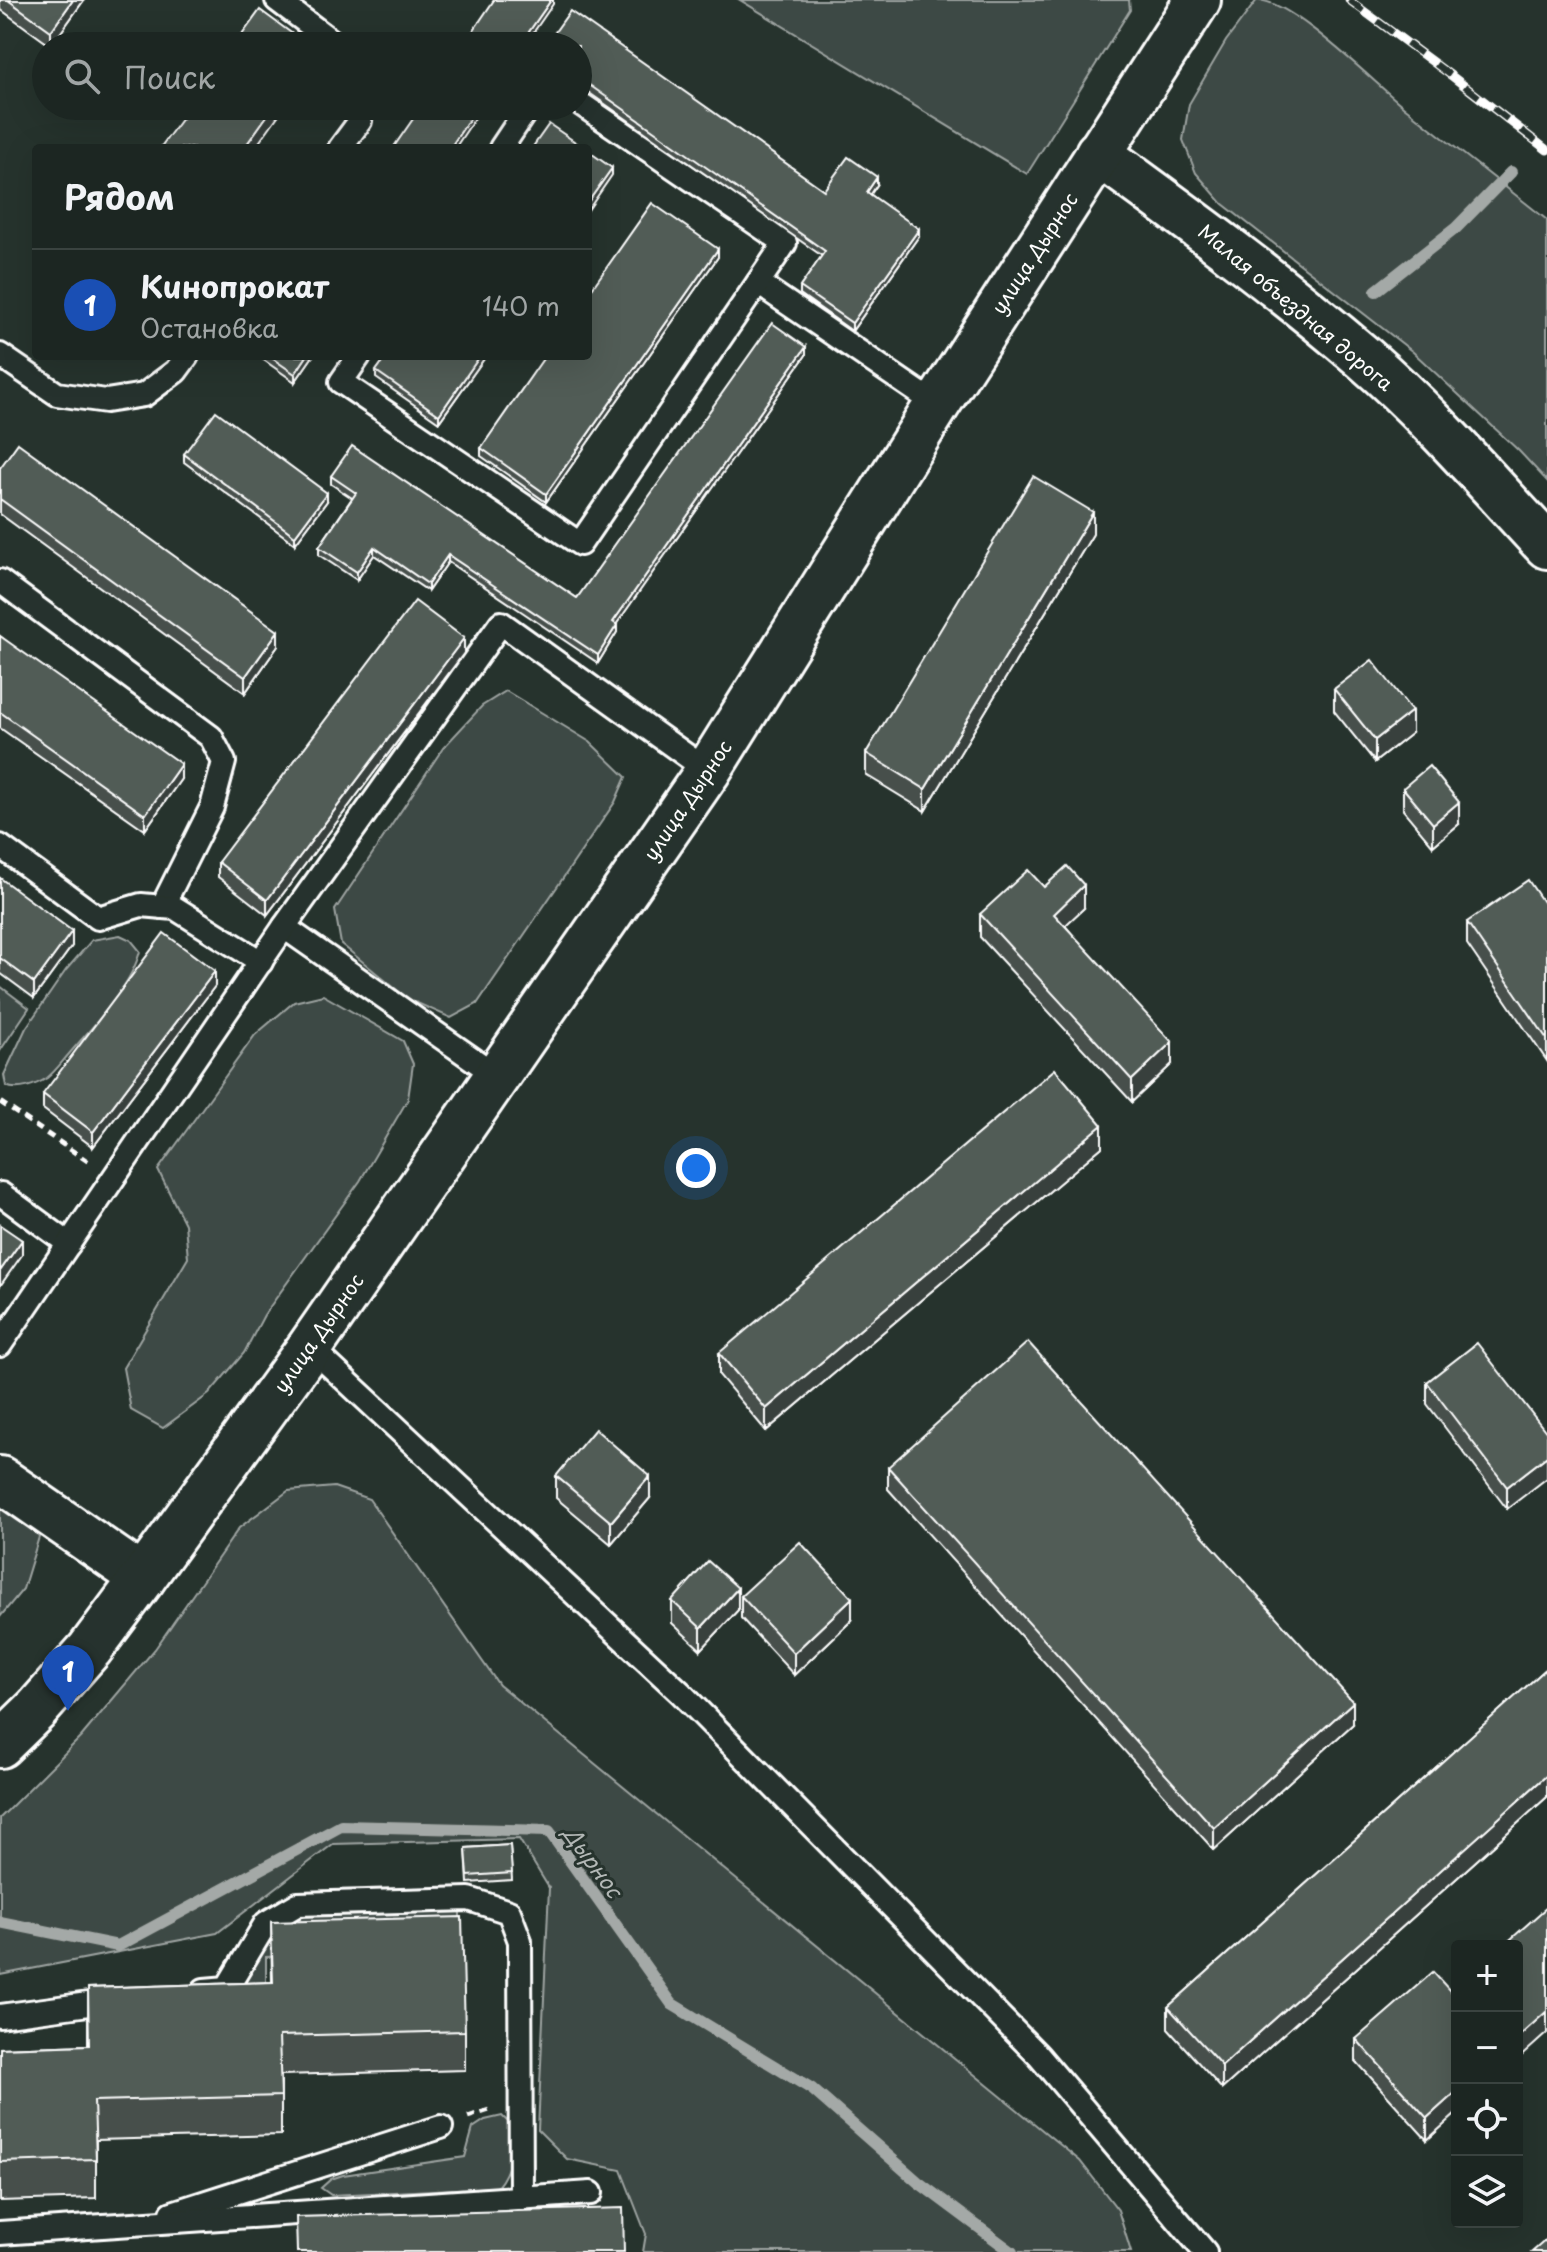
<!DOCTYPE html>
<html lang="ru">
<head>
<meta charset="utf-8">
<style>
	body { margin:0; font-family:"Playpen Sans",sans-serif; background:#29322f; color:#f1f3f6 }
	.controls { position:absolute; right:24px; bottom:24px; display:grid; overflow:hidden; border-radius:8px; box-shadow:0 8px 32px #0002 }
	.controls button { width:72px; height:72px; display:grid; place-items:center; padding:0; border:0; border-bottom:2px solid #3a4340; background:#1c2622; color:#f1f3f6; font:40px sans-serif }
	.you { position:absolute; left:696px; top:1168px; width:28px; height:28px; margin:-20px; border:6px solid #fff; border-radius:50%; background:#1a73e8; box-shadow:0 0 0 12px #1a73e833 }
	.badge { display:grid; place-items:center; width:52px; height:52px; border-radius:50%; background:#2563eb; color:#fff; font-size:26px; font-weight:700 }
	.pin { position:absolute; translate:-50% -66px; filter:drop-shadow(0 2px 4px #0008) }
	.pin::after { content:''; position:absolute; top:42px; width:28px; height:24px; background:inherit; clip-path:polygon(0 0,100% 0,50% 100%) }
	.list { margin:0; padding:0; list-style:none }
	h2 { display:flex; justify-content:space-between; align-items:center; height:104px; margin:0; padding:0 32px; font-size:34px }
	h2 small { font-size:26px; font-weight:400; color:#a0a5a5 }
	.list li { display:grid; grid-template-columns:52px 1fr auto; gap:24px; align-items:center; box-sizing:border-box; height:112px; padding:0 32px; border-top:2px solid #3a4340 }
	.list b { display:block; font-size:30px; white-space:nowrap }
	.list p { margin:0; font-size:26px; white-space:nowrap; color:#a0a5a5 }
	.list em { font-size:26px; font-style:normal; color:#a0a5a5 }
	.icon { flex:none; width:44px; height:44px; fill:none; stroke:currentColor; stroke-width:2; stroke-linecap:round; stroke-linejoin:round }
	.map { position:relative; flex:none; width:1547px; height:2252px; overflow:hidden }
	.search { position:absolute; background:#1c2622; box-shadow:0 8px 32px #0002; left:32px; top:32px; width:560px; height:88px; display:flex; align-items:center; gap:20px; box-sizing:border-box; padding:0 28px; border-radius:44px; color:#a0a5a5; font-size:30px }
	.panel { position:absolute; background:#1c2622; box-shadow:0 8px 32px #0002; left:32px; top:144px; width:560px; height:216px; border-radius:8px }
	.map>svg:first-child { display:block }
</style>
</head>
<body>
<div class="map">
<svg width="1547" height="2252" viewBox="0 0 1547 2252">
	<rect width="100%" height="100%" fill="#26332d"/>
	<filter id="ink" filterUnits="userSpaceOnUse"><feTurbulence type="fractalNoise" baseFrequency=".0125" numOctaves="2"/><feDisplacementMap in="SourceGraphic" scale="16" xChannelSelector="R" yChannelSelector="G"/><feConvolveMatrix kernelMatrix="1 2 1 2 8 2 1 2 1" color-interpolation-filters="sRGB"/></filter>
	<g filter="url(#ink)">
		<g fill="#3e4944" stroke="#9ea4a2" stroke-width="2">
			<path d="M740,0H1129L1130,10L1027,174Z"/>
			<path d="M1257,0C1293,0 1376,85 1408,110C1454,147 1501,183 1547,220V481L1519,451L1413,352L1223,204L1196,173L1183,140L1189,104L1226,41Z"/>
			<path d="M506,691L590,742L626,777L615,802L477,1004L451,1018L408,999L341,944L335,910L443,748L482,706Z"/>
			<path d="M120,935L131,940L140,951C131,987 93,1026 69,1054C62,1062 55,1072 47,1078C36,1085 18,1092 6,1086L4,1075L26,1028L66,970L92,940Z"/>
			<path d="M0,986L29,1008L0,1051Z"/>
			<path d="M323,995L403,1041L413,1064L408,1099L360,1181L264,1315L244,1353L209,1394L163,1428L131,1410L123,1368L188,1258L185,1224L158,1170L255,1035L294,1002Z"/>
			<path d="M334,1487L369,1499L499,1685L1080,2161L1118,2210L1131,2252H643L646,2234L621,2170L567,2159L538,2130L549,1888L519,1839L333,1844L217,1933L0,1975V1818L81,1737L155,1649L239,1528L288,1491Z"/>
			<path d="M0,1507L20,1517L39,1537L23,1589L0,1617Z"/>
			<path d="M460,1909V1950L266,1957V1988L235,1989L279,1923L306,1911Z"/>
			<path d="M502,2116L510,2124C512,2148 513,2168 497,2187L331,2195L321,2188L331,2179L343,2175L465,2157L473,2128L485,2120Z"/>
		</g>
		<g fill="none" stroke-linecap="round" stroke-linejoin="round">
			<g stroke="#a4a9a7" stroke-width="12">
				<path d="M1376,291L1456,228L1511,172"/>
				<path d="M0,1922L118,1946L341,1826L549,1831L672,2004L812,2089L918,2182L1012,2252"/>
			</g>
			<defs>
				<g id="lane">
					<path d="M277,0L338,46"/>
					<path d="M340,148L360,121L361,106"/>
					<path d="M501,148L529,106"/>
					<path d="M758,283L937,405"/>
					<path d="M0,355L57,394L106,401L144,395L176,371L187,356"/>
					<path d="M359,356L341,382L580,544L785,243L578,102"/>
					<path d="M0,581L211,737L224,762L212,807L162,907"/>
					<path d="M0,846L98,918L141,905L175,908L261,962"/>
					<path d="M284,927L497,1076"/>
					<path d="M1,1194L69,1244"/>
					<path d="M0,1345L284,927L501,623L708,771"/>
					<path d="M310,1347L680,1692L1038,2055L1205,2252"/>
					<path d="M204,1990L227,1988L266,1923L298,1904L469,1899L509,1912L520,1941L521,2198"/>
					<path d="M0,2016L118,2000"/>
					<path d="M172,2213L441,2127"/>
					<path d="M0,2233L591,2193"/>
				</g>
				<path id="street" d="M0,1479L143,1578"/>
				<g id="secondary">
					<path d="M1098,153C1189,219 1279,285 1364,358C1430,415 1488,483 1547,546"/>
					<path d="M0,1745L36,1710L90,1649L143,1578L310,1347L708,771L937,405L1198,0"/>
				</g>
			</defs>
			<use href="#lane" stroke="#fff" stroke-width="28"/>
			<use href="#street" stroke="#fff" stroke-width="50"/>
			<use href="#secondary" stroke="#fff" stroke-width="50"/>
			<g stroke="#fff" stroke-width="5" stroke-dasharray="8 6" stroke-linecap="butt">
				<path d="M0,1102L89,1162"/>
				<path d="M468,2117L489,2110"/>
			</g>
			<use href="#lane" stroke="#26332d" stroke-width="22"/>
			<use href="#street" stroke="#26332d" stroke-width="44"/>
			<use href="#secondary" stroke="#26332d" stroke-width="44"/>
			<defs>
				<path id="rail" d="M1349,0L1453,77L1547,150"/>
			</defs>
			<use href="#rail" stroke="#fff" stroke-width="9"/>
			<use href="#rail" stroke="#26332d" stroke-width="6" stroke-dasharray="18" stroke-linecap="butt"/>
		</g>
		<g fill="#464f4b" stroke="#fff" stroke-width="2">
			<path d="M0,0H84L51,46L0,9Z"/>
			<path d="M578,46L824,190L877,185L870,194L919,236L852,331L800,294V287L822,256L578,85Z"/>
			<path d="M718,257L546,502L481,456V448Z"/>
			<path d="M806,355L616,624L617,632L598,663L448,562L428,591L374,555L357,580L319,555V547L352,498L331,484V476L577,598Z"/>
			<path d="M258,356H313L295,382Z"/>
			<path d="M387,356H486L439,422L376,378V371Z"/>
			<path d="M184,454L327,501L295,544L184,462Z"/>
			<path d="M0,468L278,646L245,693L0,514Z"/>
			<path d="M1093,534L925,811L866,775V753Z"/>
			<path d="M0,636L181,779L145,830L0,728Z"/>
			<path d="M464,653L267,915L218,877V862Z"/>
			<path d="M1334,689L1412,733L1375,762L1334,711Z"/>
			<path d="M1403,788L1459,824L1433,846L1403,810Z"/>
			<path d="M0,878L72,946L34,998L0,973Z"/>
			<path d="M1044,887L1084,908L1065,925L1172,1064L1132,1102L980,937V914Z"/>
			<path d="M1547,908V1061L1467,944V922Z"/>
			<path d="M215,986L93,1147L43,1109V1094Z"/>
			<path d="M1102,1147L766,1431L719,1375V1353Z"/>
			<path d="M1427,1382L1547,1433L1507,1509L1427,1404Z"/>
			<path d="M888,1467L1353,1724L1214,1850L888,1489Z"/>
			<path d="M556,1476L650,1498L611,1544L556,1498Z"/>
			<path d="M741,1596L852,1620L794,1675L741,1618Z"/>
			<path d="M672,1601L738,1610L701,1650L672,1623Z"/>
			<path d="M1547,1668V1797L1222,2089L1168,2029V2007Z"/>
			<path d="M510,1845L512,1880L468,1883L466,1848Z"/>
			<path d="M271,1922L465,2031V2070L281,2075V2135L96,2140V2198L0,2201V2048L88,2045V1988L272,1982Z"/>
			<path d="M1457,1987V2113L1427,2140L1356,2061V2039L1451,1992Z"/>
		</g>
		<g fill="#39403d" stroke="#fff" stroke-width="2">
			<path d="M73,0H84L51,46V31Z"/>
			<path d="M551,0H553V4L524,46H519Z"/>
			<path d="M274,106H285L255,148H244Z"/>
			<path d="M478,106H483L455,148H450Z"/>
			<path d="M612,168V175L588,210V202Z"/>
			<path d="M877,177V185L867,200V192Z"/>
			<path d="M919,229V236L852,331V323Z"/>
			<path d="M718,249V257L546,502V494Z"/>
			<path d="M806,347V355L613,629V622Z"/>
			<path d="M307,356H313L295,382V374Z"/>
			<path d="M480,356H486L439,422V415Z"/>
			<path d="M327,493V501L295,544V536Z"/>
			<path d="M1093,512V534L925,811V789Z"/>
			<path d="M374,547V555L357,580V572Z"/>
			<path d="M448,555V562L428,591V584Z"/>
			<path d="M617,625V632L598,663V655Z"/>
			<path d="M278,631V646L245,693V677Z"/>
			<path d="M464,638V653L267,915V900Z"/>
			<path d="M1412,711V733L1375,762V740Z"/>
			<path d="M181,764V779L145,830V815Z"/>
			<path d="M1459,802V824L1433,846V824Z"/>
			<path d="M1084,885V908L1054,936V914Z"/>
			<path d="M72,931V946L34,998V983Z"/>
			<path d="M215,971V986L93,1147V1132Z"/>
			<path d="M1172,1042V1064L1132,1102V1080Z"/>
			<path d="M1102,1125V1147L766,1431V1409Z"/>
			<path d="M22,1240V1255L0,1286V1271Z"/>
			<path d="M1547,1456V1478L1507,1509V1487Z"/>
			<path d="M650,1476V1498L611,1544V1522Z"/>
			<path d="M738,1588V1610L701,1650V1628Z"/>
			<path d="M852,1598V1620L794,1675V1653Z"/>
			<path d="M1353,1702V1724L1214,1850V1828Z"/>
			<path d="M1547,1775V1797L1222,2089V2066Z"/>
			<path d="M1547,2011V2033L1517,2060V2038Z"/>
			<path d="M1457,2091V2113L1427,2140V2118Z"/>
		</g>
		<g fill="#515c57" stroke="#fff" stroke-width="2">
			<path d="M8,0H73L51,31Z"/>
			<path d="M494,0H551L519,46H463Z"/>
			<path d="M260,10L309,46H234Z"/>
			<path d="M570,11L824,190L848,157L877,177L867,192L919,229L852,323L800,287L825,251L578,77V46H545Z"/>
			<path d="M191,106H274L244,148H160Z"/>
			<path d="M422,106H478L450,148H393Z"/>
			<path d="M549,124L584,148H532Z"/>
			<path d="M588,151L612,168L588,202Z"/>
			<path d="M652,203L718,249L546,494L481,448L545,356H588V294Z"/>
			<path d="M772,323L806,347L613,622L617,625L598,655L448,555L428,584L374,547L357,572L319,547L356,493L331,476L352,446L577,598Z"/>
			<path d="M269,356H307L295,374Z"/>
			<path d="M387,356H480L439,415L376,371Z"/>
			<path d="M216,411L327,493L295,536L184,454Z"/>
			<path d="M18,443L278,631L245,677L0,499V468Z"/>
			<path d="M1033,476L1093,512L925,789L866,753Z"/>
			<path d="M415,601L464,638L267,900L218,862Z"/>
			<path d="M0,636L181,764L145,815L0,712Z"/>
			<path d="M1372,660L1412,711L1375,740L1334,689Z"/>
			<path d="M1429,766L1459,802L1433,824L1403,788Z"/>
			<path d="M1067,866L1084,885L1054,914L1172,1042L1132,1080L980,914L1028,870L1044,887Z"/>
			<path d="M0,878L72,931L34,983L0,958Z"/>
			<path d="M1528,880L1547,908V1039L1467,922Z"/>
			<path d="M164,933L215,971L93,1132L43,1094Z"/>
			<path d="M1055,1069L1102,1125L766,1409L719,1353Z"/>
			<path d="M0,1225L22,1240L0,1271Z"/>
			<path d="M1028,1342L1353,1702L1214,1828L888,1467Z"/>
			<path d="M1477,1343L1547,1433V1456L1507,1487L1427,1382Z"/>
			<path d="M595,1429L650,1476L611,1522L556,1476Z"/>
			<path d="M800,1542L852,1598L794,1653L741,1596Z"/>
			<path d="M708,1561L738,1588L701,1628L672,1601Z"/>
			<path d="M1547,1668V1775L1222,2066L1168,2007Z"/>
			<path d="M510,1845L512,1873L468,1876L466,1848Z"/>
			<path d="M1547,1907V2011L1517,2038V1946H1503Z"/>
			<path d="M462,1917L465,2031L279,2036L281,2096L94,2101L96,2159L0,2162V2048L89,2045L88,1988L273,1982L271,1922Z"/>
			<path d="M1433,1972L1451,1992L1457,1987V2091L1427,2118L1356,2039Z"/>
			<path d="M623,2208L624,2252H297L296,2217Z"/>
			<path d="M1547,2239V2252H1532Z"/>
		</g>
	</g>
	<g text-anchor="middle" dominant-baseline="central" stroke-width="6" stroke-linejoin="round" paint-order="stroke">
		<g font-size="20" fill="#fff" stroke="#26332d">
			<text transform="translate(1034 253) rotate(-57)">улица Дырнос</text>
			<text transform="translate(1296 307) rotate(40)">Малая объездная дорога</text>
			<text transform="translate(687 800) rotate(-56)">улица Дырнос</text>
			<text transform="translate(318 1333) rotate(-55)">улица Дырнос</text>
		</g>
		<g font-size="22" font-style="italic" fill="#b3b8b6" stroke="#26332d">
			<text transform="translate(594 1861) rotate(54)">Дырнос</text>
		</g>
	</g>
</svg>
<div class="controls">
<button>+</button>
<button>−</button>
<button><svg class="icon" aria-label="locate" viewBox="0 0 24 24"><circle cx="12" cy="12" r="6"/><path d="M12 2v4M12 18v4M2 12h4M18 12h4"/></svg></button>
<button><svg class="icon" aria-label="layers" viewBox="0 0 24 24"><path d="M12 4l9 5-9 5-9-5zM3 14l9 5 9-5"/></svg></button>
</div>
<div class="you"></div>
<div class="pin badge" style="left:68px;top:1711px;background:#1a4fb4">1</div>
<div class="search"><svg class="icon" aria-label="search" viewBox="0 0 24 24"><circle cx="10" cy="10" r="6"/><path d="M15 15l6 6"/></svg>Поиск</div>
<section class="panel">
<h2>Рядом<small></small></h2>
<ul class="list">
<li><span class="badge" style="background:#1a4fb4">1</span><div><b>Кинопрокат</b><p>Остановка</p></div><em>140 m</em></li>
</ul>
</section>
</div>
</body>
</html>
